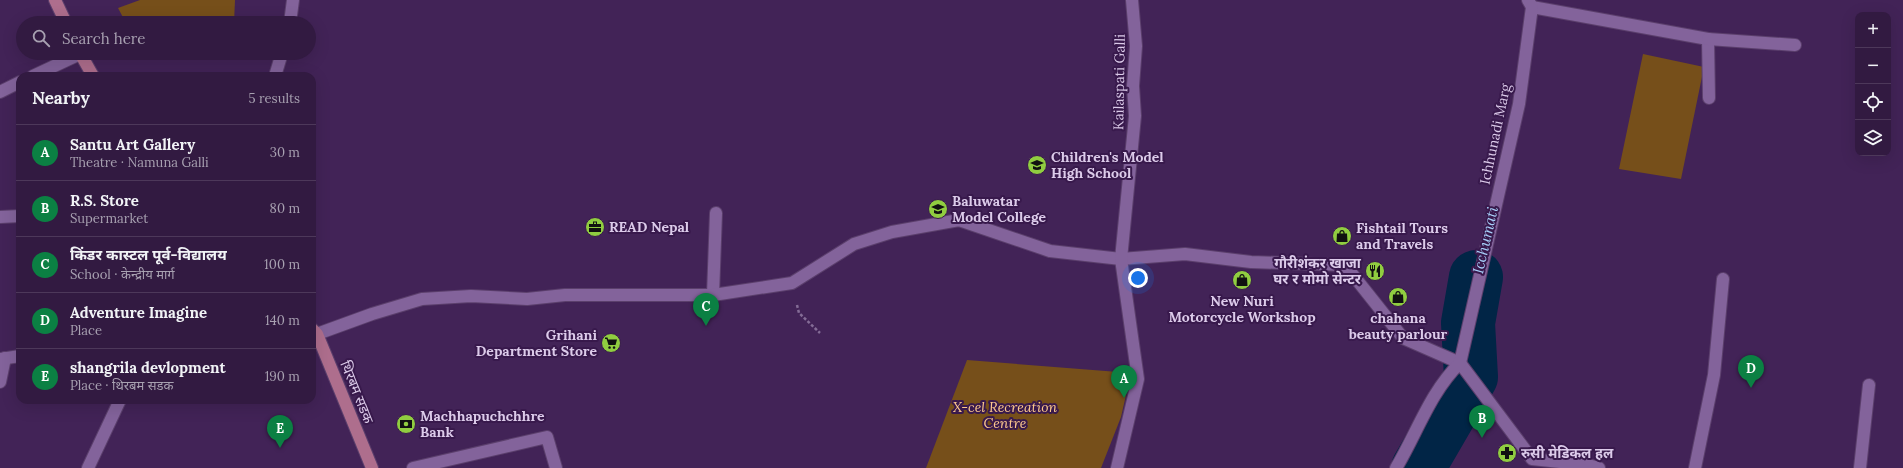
<!DOCTYPE html>
<html lang="en">
<head>
<meta charset="utf-8">
<style>
	body { margin:0; font-family:Lora,"Noto Sans Devanagari",serif; background:#3a2348; color:#f1f3f6 }
	.controls { position:absolute; right:12px; top:12px; display:grid; overflow:hidden; border-radius:8px; box-shadow:0 4px 16px #0002 }
	.controls button { width:36px; height:36px; display:grid; place-items:center; padding:0; border:0; border-bottom:1px solid #4d385a; background:#321a41; color:#f1f3f6; font:20px sans-serif }
	.you { position:absolute; left:1138px; top:278px; width:14px; height:14px; margin:-10px; border:3px solid #fff; border-radius:50%; background:#1a73e8; box-shadow:0 0 0 6px #1a73e833 }
	.badge { display:grid; place-items:center; width:26px; height:26px; border-radius:50%; background:#0b8043; color:#fff; font-size:13px; font-weight:700 }
	.pin { position:absolute; translate:-50% -33px; filter:drop-shadow(0 1px 2px #0008) }
	.pin::after { content:''; position:absolute; top:21px; width:14px; height:12px; background:inherit; clip-path:polygon(0 0,100% 0,50% 100%) }
	.list { margin:0; padding:0; list-style:none }
	h2 { display:flex; justify-content:space-between; align-items:center; height:52px; margin:0; padding:0 16px; font-size:17px }
	h2 small { font-size:13px; font-weight:400; color:#a8a1b1 }
	.list li { display:grid; grid-template-columns:26px 1fr auto; gap:12px; align-items:center; box-sizing:border-box; height:56px; padding:0 16px; border-top:1px solid #4d385a }
	.list b { display:block; font-size:15px; white-space:nowrap }
	.list p { margin:0; font-size:13px; white-space:nowrap; color:#a8a1b1 }
	.list em { font-size:13px; font-style:normal; color:#a8a1b1 }
	.icon { flex:none; width:22px; height:22px; fill:none; stroke:currentColor; stroke-width:2; stroke-linecap:round; stroke-linejoin:round }
	.map { position:relative; flex:none; width:1903px; height:468px; overflow:hidden }
	.search { position:absolute; background:#321a41; box-shadow:0 4px 16px #0002; left:16px; top:16px; width:300px; height:44px; display:flex; align-items:center; gap:10px; box-sizing:border-box; padding:0 14px; border-radius:22px; color:#a8a1b1; font-size:15px }
	.panel { position:absolute; background:#321a41; box-shadow:0 4px 16px #0002; left:16px; top:72px; width:300px; height:332px; border-radius:12px }
	.map>svg:first-child { display:block }
</style>
</head>
<body>
<div class="map">
<svg width="1903" height="468" viewBox="0 0 1903 468">
	<rect width="100%" height="100%" fill="#422357"/>
	<g fill="#764f1a">
		<path d="M140,0H235L234,23H126L118,8Z"/>
		<path d="M1643,54L1704,67L1681,179L1619,169Z"/>
		<path d="M967,360L1131,373L1121,417L1101,468H926Z"/>
	</g>
	<g fill="none" stroke-linecap="round" stroke-linejoin="round">
		<path stroke="#012546" stroke-width="54" d="M1418,468L1471,377L1468,323L1476,277"/>
		<defs>
			<g id="lane">
				<path d="M33,76L80,54"/>
				<path d="M0,92L20,82"/>
				<path d="M0,217L20,216"/>
				<path d="M0,359L20,356"/>
				<path d="M0,382L5,358"/>
				<path d="M88,468L120,400"/>
			</g>
			<g id="street">
				<path d="M1532,7L1708,39L1709,98"/>
				<path d="M290,23L293,0"/>
				<path d="M1708,39L1795,45"/>
				<path d="M275,76L282,53"/>
				<path d="M713,295L716,213"/>
				<path d="M317,334L372,314L422,299L471,296L527,299L565,295H713L792,283L854,244L892,232L959,220L1050,251L1121,259L1185,254L1251,262L1345,265L1403,338L1460,363L1532,459L1588,465L1599,468"/>
				<path d="M413,468L547,437L556,468"/>
				<path d="M1117,468L1138,379L1121,259L1135,116L1133,86L1136,46L1132,0"/>
				<path d="M1396,468C1417,433 1430,392 1460,363L1519,104L1532,7L1528,0"/>
				<path d="M1695,468L1714,375L1723,279"/>
				<path d="M1860,468L1869,385"/>
			</g>
			<g id="primary">
				<path d="M55,0L66,23"/>
				<path d="M80,53L93,76"/>
				<path d="M312,329L317,334L372,468"/>
			</g>
		</defs>
		<use href="#lane" stroke="#5b3f6c" stroke-width="14"/>
		<use href="#street" stroke="#5b3f6c" stroke-width="14"/>
		<use href="#primary" stroke="#5b3f6c" stroke-width="14"/>
		<path stroke="#846c96" stroke-width="2.5" stroke-dasharray="3 2" stroke-linecap="butt" d="M797,305L799,313L820,333"/>
		<use href="#lane" stroke="#83639b" stroke-width="12"/>
		<use href="#street" stroke="#83639b" stroke-width="12"/>
		<use href="#primary" stroke="#ae6e8d" stroke-width="12"/>
	</g>
	<defs>
		<symbol id="school-disc" viewBox="-11 -11 22 22"><circle r="9.5" fill="#90cd40" stroke="#38194c"/><path d="M0-5L7-2L0 1L-7-2ZM-4 1L0 2.5L4 1V4Q0 6-4 4Z" fill="#111"/></symbol>
		<symbol id="university-disc" viewBox="-11 -11 22 22"><circle r="9.5" fill="#90cd40" stroke="#38194c"/><path d="M0-5L7-2L0 1L-7-2ZM-4 1L0 2.5L4 1V4Q0 6-4 4Z" fill="#111"/></symbol>
		<symbol id="office-disc" viewBox="-11 -11 22 22"><circle r="9.5" fill="#90cd40" stroke="#38194c"/><path d="M-6-3h4V-5.5h4V-3h4V5H-6ZM-1-4.5V-3h2v-1.5ZM-6 0V1H6V0Z" fill="#111"/></symbol>
		<symbol id="shop-disc" viewBox="-11 -11 22 22"><circle r="9.5" fill="#90cd40" stroke="#38194c"/><path d="M-5-2.5h2.3a2.7 3.5 0 0 1 5.4 0H5L5.5 6h-11ZM-1.5-2.5h3a1.5 2.3 0 0 0-3 0Z" fill="#111"/></symbol>
		<symbol id="restaurant-disc" viewBox="-11 -11 22 22"><circle r="9.5" fill="#90cd40" stroke="#38194c"/><path d="M-5-6h1v4h1v-4h1v4h1v-4h1v5L-1.5 .5V6h-2V.5L-5-1ZM5-6V6H3V1.5H1.5Q1.5-4 5-6Z" fill="#111"/></symbol>
		<symbol id="supermarket-disc" viewBox="-11 -11 22 22"><circle r="9.5" fill="#90cd40" stroke="#38194c"/><path d="M-6-5.5h2.5l.6 2H6L4.5 2H-2.5L-4.4-4H-6ZM-1.5 3.2a1.3 1.3 0 1 0 .1 0ZM3 3.2a1.3 1.3 0 1 0 .1 0Z" fill="#111"/></symbol>
		<symbol id="bank-disc" viewBox="-11 -11 22 22"><circle r="9.5" fill="#90cd40" stroke="#38194c"/><path d="M-6-4H6V4H-6ZM0-2.3a2.3 2.3 0 1 0 0 4.6a2.3 2.3 0 1 0 0-4.6Z" fill="#111"/></symbol>
		<symbol id="pharmacy-disc" viewBox="-11 -11 22 22"><circle r="9.5" fill="#90cd40" stroke="#38194c"/><path d="M-2-6h4v4h4v4h-4v4h-4v-4h-4v-4h4Z" fill="#111"/></symbol>
	</defs>
	<g fill-rule="evenodd">
		<use href="#school-disc" x="1026" y="154" width="22" height="22"/>
		<use href="#university-disc" x="927" y="198" width="22" height="22"/>
		<use href="#office-disc" x="584" y="216" width="22" height="22"/>
		<use href="#shop-disc" x="1331" y="225" width="22" height="22"/>
		<use href="#restaurant-disc" x="1364" y="260" width="22" height="22"/>
		<use href="#shop-disc" x="1231" y="269" width="22" height="22"/>
		<use href="#shop-disc" x="1387" y="286" width="22" height="22"/>
		<use href="#supermarket-disc" x="600" y="332" width="22" height="22"/>
		<use href="#bank-disc" x="395" y="413" width="22" height="22"/>
		<use href="#pharmacy-disc" x="1496" y="442" width="22" height="22"/>
	</g>
	<g text-anchor="middle" dominant-baseline="central" stroke-width="4" stroke-linejoin="round" paint-order="stroke">
		<g font-size="14" fill="#dccbea" stroke="#38194c">
			<text transform="translate(1119 82) rotate(-89)">Kailaspati Galli</text>
			<text transform="translate(1495 134) rotate(-78)">Ichhunadi Marg</text>
			<text transform="translate(357 392) rotate(68)">थिरबम सडक</text>
		</g>
		<g font-size="14" font-weight="bold" fill="#dccbea" stroke="#38194c" text-anchor="start">
			<text x="1051" y="157">Children's Model<tspan x="1051" dy="16">High School</tspan></text>
			<text x="952" y="201">Baluwatar<tspan x="952" dy="16">Model College</tspan></text>
			<text x="609" y="227">READ Nepal</text>
			<text x="1356" y="228">Fishtail Tours<tspan x="1356" dy="16">and Travels</tspan></text>
			<text x="1361" y="263" text-anchor="end">गौरीशंकर खाजा<tspan x="1361" dy="16">घर र मोमो सेन्टर</tspan></text>
			<text x="1242" y="301" text-anchor="middle">New Nuri<tspan x="1242" dy="16">Motorcycle Workshop</tspan></text>
			<text x="1398" y="318" text-anchor="middle">chahana<tspan x="1398" dy="16">beauty parlour</tspan></text>
			<text x="597" y="335" text-anchor="end">Grihani<tspan x="597" dy="16">Department Store</tspan></text>
			<text x="420" y="416">Machhapuchchhre<tspan x="420" dy="16">Bank</tspan></text>
			<text x="1521" y="453">रुसी मेडिकल हल</text>
		</g>
		<g font-size="14" font-style="italic" fill="#fdc98d" stroke="#38194c">
			<text x="1005" y="407">X-cel Recreation<tspan x="1005" dy="16">Centre</tspan></text>
		</g>
		<g font-size="15" font-style="italic" fill="#a7cff9" stroke="#38194c">
			<text transform="translate(1485 240) rotate(-77)">Icchumati</text>
		</g>
	</g>
</svg>
<div class="controls">
<button>+</button>
<button>−</button>
<button><svg class="icon" aria-label="locate" viewBox="0 0 24 24"><circle cx="12" cy="12" r="6"/><path d="M12 2v4M12 18v4M2 12h4M18 12h4"/></svg></button>
<button><svg class="icon" aria-label="layers" viewBox="0 0 24 24"><path d="M12 4l9 5-9 5-9-5zM3 14l9 5 9-5"/></svg></button>
</div>
<div class="you"></div>
<div class="pin badge" style="left:1124px;top:398px">A</div>
<div class="pin badge" style="left:1482px;top:438px">B</div>
<div class="pin badge" style="left:706px;top:326px">C</div>
<div class="pin badge" style="left:1751px;top:388px">D</div>
<div class="pin badge" style="left:280px;top:448px">E</div>
<div class="search"><svg class="icon" aria-label="search" viewBox="0 0 24 24"><circle cx="10" cy="10" r="6"/><path d="M15 15l6 6"/></svg>Search here</div>
<section class="panel">
<h2>Nearby<small>5 results</small></h2>
<ul class="list">
<li><span class="badge">A</span><div><b>Santu Art Gallery</b><p>Theatre · Namuna Galli</p></div><em>30 m</em></li>
<li><span class="badge">B</span><div><b>R.S. Store</b><p>Supermarket</p></div><em>80 m</em></li>
<li><span class="badge">C</span><div><b>किंडर कास्टल पूर्व-विद्यालय</b><p>School · केन्द्रीय मार्ग</p></div><em>100 m</em></li>
<li><span class="badge">D</span><div><b>Adventure Imagine</b><p>Place</p></div><em>140 m</em></li>
<li><span class="badge">E</span><div><b>shangrila devlopment</b><p>Place · थिरबम सडक</p></div><em>190 m</em></li>
</ul>
</section>
</div>
</body>
</html>
